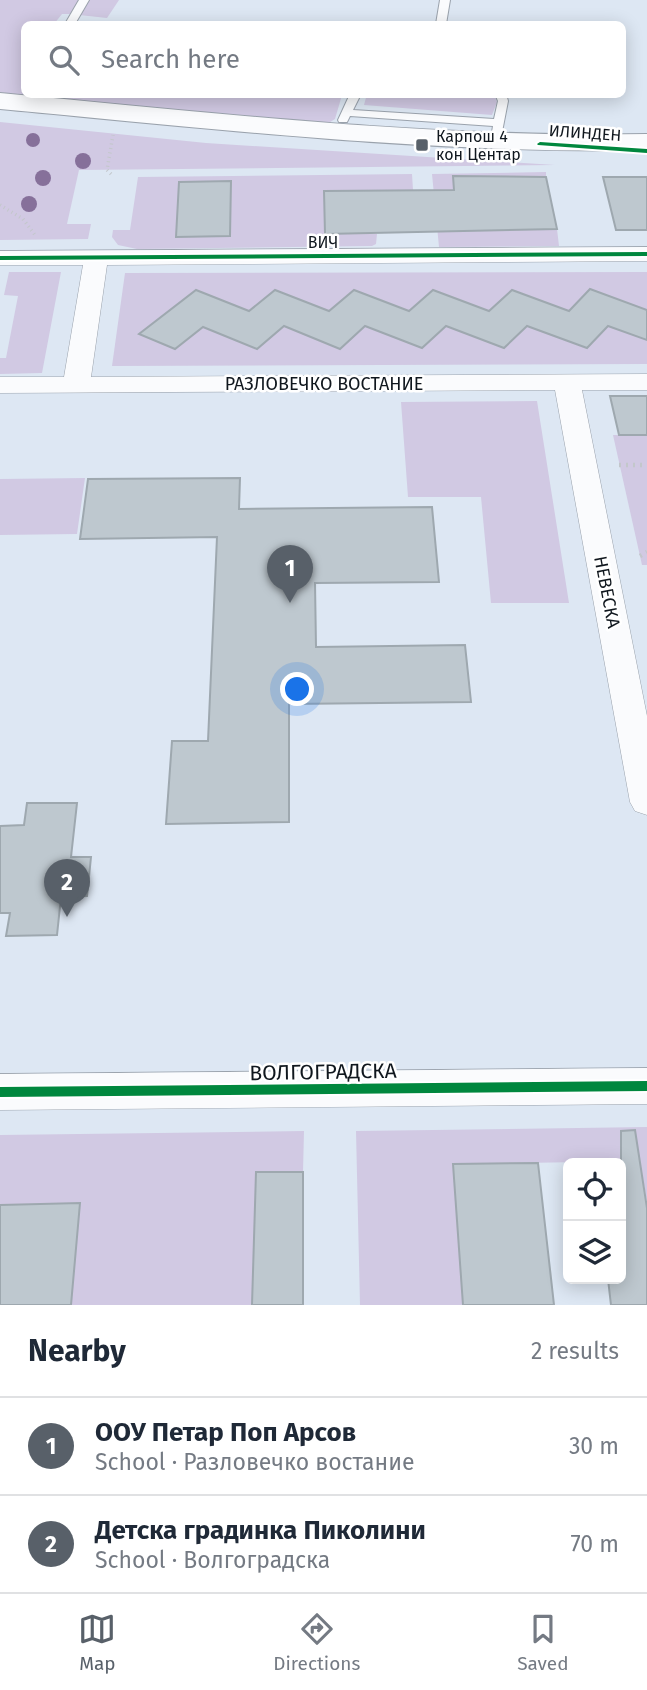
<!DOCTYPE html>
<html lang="en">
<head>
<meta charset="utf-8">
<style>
	body { margin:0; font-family:"Fira Sans",sans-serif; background:#f6f6f7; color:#1f2937 }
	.controls { position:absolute; right:21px; bottom:21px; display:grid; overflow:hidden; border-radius:10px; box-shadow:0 4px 18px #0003 }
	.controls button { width:63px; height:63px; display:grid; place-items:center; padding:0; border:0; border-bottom:2px solid #e0e1e3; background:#fff; color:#1f2937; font:35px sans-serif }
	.you { position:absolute; left:298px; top:690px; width:24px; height:24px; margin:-18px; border:5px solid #fff; border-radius:50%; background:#1a73e8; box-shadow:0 0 0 10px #1a73e833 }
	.badge { display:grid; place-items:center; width:46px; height:46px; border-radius:50%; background:#586069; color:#fff; font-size:23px; font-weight:700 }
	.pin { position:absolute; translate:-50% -58px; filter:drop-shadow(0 2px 4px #0008) }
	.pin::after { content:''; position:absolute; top:37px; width:24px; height:21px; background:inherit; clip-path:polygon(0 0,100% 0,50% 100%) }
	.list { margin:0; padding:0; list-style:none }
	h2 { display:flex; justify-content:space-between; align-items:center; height:91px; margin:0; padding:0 28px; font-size:30px }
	h2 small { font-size:23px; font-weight:400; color:#747a83 }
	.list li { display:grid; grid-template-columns:46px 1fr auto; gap:21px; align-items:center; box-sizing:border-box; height:98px; padding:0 28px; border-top:2px solid #e0e1e3 }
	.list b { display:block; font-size:26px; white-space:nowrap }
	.list p { margin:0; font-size:23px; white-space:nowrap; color:#747a83 }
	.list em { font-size:23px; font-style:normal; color:#747a83 }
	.icon { flex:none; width:38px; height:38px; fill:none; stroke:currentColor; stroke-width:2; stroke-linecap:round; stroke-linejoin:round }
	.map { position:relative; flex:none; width:647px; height:1305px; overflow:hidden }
	.search { position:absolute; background:#fff; box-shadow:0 4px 18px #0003; left:21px; right:21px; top:21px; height:77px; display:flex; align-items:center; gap:18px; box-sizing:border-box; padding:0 24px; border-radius:10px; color:#747a83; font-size:26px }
	.sheet { height:287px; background:#fff }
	nav { display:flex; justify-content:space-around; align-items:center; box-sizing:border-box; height:98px; border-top:2px solid #e0e1e3; background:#fff; font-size:19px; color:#747a83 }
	nav a { display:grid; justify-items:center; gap:4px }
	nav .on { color:#586069 }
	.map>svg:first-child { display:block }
</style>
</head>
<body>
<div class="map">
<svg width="647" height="1305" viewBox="0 0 647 1305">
	<rect width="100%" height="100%" fill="#dde7f3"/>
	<g fill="#d1c9e3" fill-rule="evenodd">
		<path d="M0,0H79L70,14H62L54,24H24V94L52,95L49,100L0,94Z"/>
		<path d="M89,0H119L107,18L79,15Z"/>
		<path d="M58,94L342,95L335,119L327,124L54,101Z"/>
		<path d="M367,94L494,95L497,102L492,115L364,105Z"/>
		<path d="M0,122L206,143L555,165L79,170L67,224H91L88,239L0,240Z"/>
		<path d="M546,172V177H530L539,229H557L559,246L439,247L432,174ZM453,176H503L512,230H459Z"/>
		<path d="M412,174L413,190L324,191L325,234H377L376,244L372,246L137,249L118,245L112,237L113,230H130L138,177Z"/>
		<path d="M9,272H61L42,373L0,374V358H6L18,296L4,295Z"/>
		<path d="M647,272V364L112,366L125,273Z"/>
		<path d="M537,401L569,603H491L481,497H408L401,402Z"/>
		<path d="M613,435H647V565H642Z"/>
		<path d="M85,478L77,534L0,535V479Z"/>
		<path d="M647,1127V1202L640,1161L454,1164L463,1305H360L356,1131Z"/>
		<path d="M304,1131L303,1172H256L252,1305H0V1135Z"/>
	</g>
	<g fill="#bec8cf" stroke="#9ea8af" stroke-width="2">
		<path d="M453,176L546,177L557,229L325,234L324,191L454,190Z"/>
		<path d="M603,177H647V230H616Z"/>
		<path d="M231,181L230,236L176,237L179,182Z"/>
		<path d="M590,289L647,310V340L608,326L587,348L527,326L504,348L446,326L422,348L365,326L340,349L284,326L257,349L203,327L175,349L139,334L196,290L249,311L275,290L329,311L354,290L409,311L433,290L489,311L512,290L569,311Z"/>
		<path d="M610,396H647V435H619Z"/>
		<path d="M240,478L239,509L432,507L439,582L315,583L316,647L465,645L471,702L289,704V822L166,824L172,741H208L217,537L80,539L88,479Z"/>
		<path d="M27,803H77L71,857H91L87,896L61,897L57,935L6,936L10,913H0V826L24,825Z"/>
		<path d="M635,1130L647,1208V1305H611L608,1279H621V1131Z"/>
		<path d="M538,1163L554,1305H463L453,1164Z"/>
		<path d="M256,1172H303V1305H252Z"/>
		<path d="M80,1203L71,1305H0V1205Z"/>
	</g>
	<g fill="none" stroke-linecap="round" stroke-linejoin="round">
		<defs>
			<g id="service">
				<path d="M79,0H89L75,24H65Z"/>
				<path d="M440,0H450L446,24H436Z"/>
				<path d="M350,94H361L353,110L494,119L498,101L495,94H506L508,101L502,132L497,135L492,132L493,126L350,116L347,122H339L338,120Z"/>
			</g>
			<g id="minor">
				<path d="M647,247V261L107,265L91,377L647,374V390H582L647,716V815L635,811L630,802L555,390L0,393V377H64L83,265H0V251Z"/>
				<path d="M647,1068V1104L0,1110V1074Z"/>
			</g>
			<path id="tertiary" d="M0,93C215,113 431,138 647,134V150C431,154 215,129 0,109Z"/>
		</defs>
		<use href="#service" stroke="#9aa2ac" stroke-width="2"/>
		<use href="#minor" stroke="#9aa2ac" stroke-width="1"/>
		<use href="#tertiary" stroke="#9aa2ac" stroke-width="2"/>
		<g stroke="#c3c7cb" stroke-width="3.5" stroke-dasharray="1 3.5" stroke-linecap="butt">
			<path d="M111,174L107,170L113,135"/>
			<path d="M0,205L23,219L35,235"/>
		</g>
		<g stroke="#c3c7cb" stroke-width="4.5" stroke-dasharray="2 5" stroke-linecap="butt">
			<path d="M619,465H647"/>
			<path d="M640,556L647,552"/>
		</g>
		<use href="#service" fill="#fafbfd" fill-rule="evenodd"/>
		<use href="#minor" fill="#fafbfd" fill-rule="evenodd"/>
		<use href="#tertiary" fill="#fafbfd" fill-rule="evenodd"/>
		<defs>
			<g id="cycleway">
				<path d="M540,142L647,149V153L538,145L537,144Z"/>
				<path d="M647,252V256L0,260V256Z"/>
				<path d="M647,1081V1091L0,1097V1087Z"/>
			</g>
		</defs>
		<use href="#cycleway" stroke="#fff" stroke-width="4"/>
		<use href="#cycleway" fill="#00873e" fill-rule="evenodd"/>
	</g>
	<g fill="#86709a">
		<circle cx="33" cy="140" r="7"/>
		<circle cx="83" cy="161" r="8"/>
		<circle cx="43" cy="178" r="8"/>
		<circle cx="29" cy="204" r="8"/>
	</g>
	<rect fill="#586069" stroke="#fff" stroke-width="2.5" x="415" y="138" width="14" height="14" rx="3.5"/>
	<g text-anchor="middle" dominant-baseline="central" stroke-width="5" stroke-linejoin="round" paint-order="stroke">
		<g font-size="16" fill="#10171e" stroke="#fff">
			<text transform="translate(585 133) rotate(4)">ИЛИНДЕН</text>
			<text x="323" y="242">ВИЧ</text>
		</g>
		<g font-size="16" fill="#10171e" stroke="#fff" text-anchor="start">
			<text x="436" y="136">Карпош 4<tspan x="436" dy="18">кон Центар</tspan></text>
		</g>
		<g font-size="18" fill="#10171e" stroke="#fff">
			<text x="324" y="384">РАЗЛОВЕЧКО ВОСТАНИЕ</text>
			<text transform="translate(607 592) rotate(79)">НЕВЕСКА</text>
		</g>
		<g font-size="21" fill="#10171e" stroke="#fff">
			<text transform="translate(323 1072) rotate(-1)">ВОЛГОГРАДСКА</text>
		</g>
	</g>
</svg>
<div class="controls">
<button><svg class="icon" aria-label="locate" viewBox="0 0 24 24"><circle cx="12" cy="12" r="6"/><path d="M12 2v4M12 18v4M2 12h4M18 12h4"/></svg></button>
<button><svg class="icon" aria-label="layers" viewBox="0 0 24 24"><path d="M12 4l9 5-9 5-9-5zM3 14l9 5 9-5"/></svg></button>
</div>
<div class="you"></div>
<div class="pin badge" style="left:290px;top:603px">1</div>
<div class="pin badge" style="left:67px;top:917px">2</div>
<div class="search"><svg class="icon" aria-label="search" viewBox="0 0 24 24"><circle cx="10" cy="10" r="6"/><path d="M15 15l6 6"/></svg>Search here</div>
</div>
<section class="sheet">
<h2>Nearby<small>2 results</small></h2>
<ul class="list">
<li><span class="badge">1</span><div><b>ООУ Петар Поп Арсов</b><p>School · Разловечко востание</p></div><em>30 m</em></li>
<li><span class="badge">2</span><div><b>Детска градинка Пиколини</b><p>School · Волгоградска</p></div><em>70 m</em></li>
</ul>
</section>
<nav>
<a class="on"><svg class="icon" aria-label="map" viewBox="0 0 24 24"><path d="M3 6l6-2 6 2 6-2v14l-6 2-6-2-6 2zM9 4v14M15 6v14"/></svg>Map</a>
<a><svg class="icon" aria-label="directions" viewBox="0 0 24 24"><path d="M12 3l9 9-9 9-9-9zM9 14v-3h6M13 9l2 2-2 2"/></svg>Directions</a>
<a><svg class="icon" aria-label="saved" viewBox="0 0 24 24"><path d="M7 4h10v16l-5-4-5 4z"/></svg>Saved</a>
</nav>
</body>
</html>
